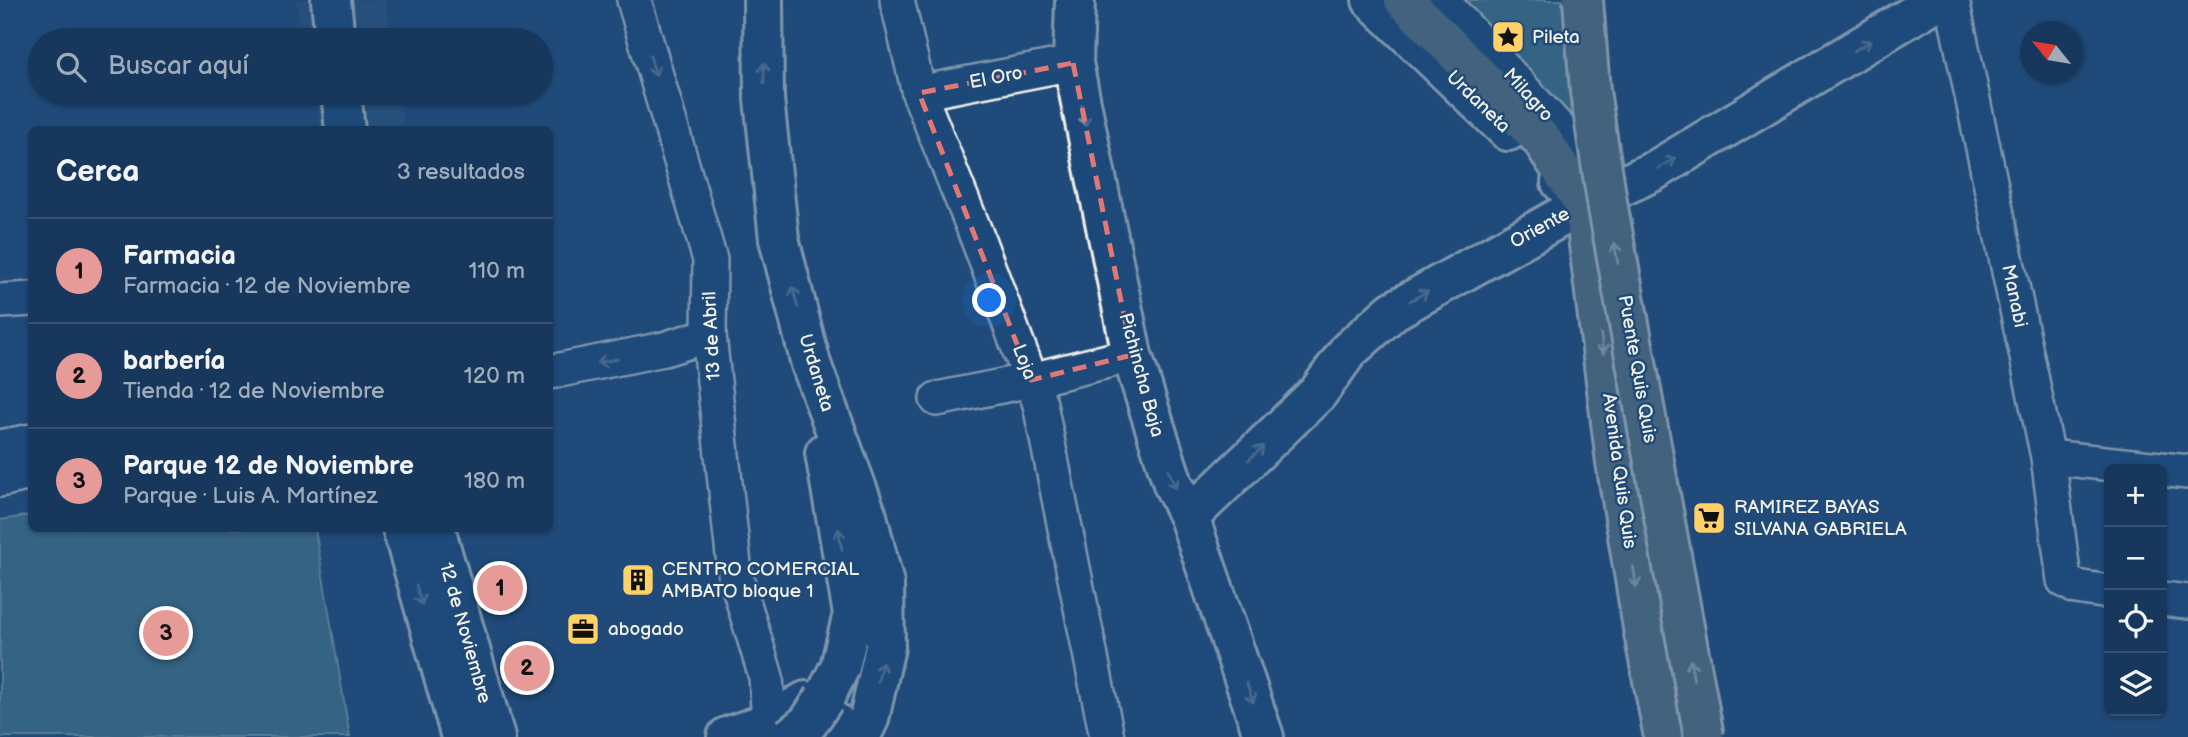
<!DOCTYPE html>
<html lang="es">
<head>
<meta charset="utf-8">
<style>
	body { margin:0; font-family:"Balsamiq Sans",sans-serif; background:#203f62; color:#f1f3f6 }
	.controls { position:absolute; right:21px; bottom:21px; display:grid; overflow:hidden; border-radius:10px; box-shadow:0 2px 5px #0004 }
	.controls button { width:63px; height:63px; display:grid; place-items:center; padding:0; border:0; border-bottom:2px solid #365272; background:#17385c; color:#f1f3f6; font:35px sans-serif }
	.compass { position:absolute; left:2020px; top:21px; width:63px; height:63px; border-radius:50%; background:#17385c; box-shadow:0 2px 5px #0004; rotate:300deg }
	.you { position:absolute; left:990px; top:301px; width:24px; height:24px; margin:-18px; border:5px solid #fff; border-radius:50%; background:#1a73e8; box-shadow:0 0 0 10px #1a73e833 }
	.badge { display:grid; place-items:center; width:46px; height:46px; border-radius:50%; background:#e69b98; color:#111; font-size:23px; font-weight:700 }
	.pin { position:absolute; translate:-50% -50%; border:4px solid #fff; box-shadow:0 2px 7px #0006 }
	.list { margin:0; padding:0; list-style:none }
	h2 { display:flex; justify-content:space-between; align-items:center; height:91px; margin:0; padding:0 28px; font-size:30px }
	h2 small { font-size:23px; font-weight:400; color:#9eacbb }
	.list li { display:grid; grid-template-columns:46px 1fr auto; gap:21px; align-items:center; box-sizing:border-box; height:105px; padding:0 28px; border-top:2px solid #365272 }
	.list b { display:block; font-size:26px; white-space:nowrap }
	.list p { margin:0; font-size:23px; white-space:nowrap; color:#9eacbb }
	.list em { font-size:23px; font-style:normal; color:#9eacbb }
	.icon { flex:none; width:38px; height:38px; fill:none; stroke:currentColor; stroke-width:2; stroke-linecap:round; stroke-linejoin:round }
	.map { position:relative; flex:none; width:2188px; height:737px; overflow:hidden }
	.search { position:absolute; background:#17385c; box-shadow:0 2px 5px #0004; left:28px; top:28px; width:525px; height:77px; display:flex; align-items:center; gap:18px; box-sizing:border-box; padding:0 24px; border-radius:38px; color:#9eacbb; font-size:26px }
	.panel { position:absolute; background:#17385c; box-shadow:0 2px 5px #0004; left:28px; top:126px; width:525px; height:406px; border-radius:10px }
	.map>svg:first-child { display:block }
</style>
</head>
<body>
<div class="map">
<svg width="2188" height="737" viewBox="0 0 2188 737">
	<rect width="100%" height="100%" fill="#1f4a7a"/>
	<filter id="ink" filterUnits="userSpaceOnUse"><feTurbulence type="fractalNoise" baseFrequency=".0143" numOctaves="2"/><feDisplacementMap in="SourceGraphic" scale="14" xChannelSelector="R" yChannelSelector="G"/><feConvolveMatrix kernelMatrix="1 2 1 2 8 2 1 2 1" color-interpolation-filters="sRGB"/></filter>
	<g filter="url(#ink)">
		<g fill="#33567c">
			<path d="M296,0H386L391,40H304Z"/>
			<path d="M314,93H399L404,129H321Z"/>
		</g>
		<g fill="#4f828e" stroke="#a2babb" stroke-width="2">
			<path d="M1432,0H1570L1573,18L1569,151Z"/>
			<path d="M31,515L32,528L315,529L350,737H0V520Z"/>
		</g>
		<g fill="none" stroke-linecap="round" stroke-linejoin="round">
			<defs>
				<g id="minor">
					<path d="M634,0L710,260L709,335L735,574L766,677L769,722"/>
					<path d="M897,0L919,93L974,229L1040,404L1107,737"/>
					<path d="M1441,0L1610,184"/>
					<path d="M1952,0L2048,457L2064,580L2076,587L2109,592"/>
					<path d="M919,93L1073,63"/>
					<path d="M0,301L32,299"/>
					<path d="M550,372L664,349L709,335"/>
					<path d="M937,399L1031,380L1132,355"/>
					<path d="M0,447L32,441"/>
					<path d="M2048,457L2188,472"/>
					<path d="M0,480L32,473"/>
					<path d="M2162,599L2188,602"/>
				</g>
				<g id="tertiary">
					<path d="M331,0L335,40"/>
					<path d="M763,0L764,99L779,239L811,364L867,516L884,584L885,647L869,719L860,737"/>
					<path d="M1075,0L1073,63L1132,355L1173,484L1189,517L1264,737"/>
					<path d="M1372,0L1508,131"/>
					<path d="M341,93L345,130"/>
					<path d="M1189,517L1318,393L1348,351L1393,311L1584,204L1561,182"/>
					<path d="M402,528L461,737"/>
					<path d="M435,528L495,737"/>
					<path d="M824,699L840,667L853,614L825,453"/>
					<path d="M727,737L769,722L806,701L838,725"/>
				</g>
				<path id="secondary" d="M1584,204L1654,171L1938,0"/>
				<path id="primary" d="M1404,0L1542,140L1584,204L1616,462L1643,628L1664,737"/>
			</defs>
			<use href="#minor" stroke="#f4f1e8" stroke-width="38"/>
			<use href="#tertiary" stroke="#f4f1e8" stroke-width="44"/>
			<use href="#secondary" stroke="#f4f1e8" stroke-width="44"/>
			<use href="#primary" stroke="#f4f1e8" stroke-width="44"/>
			<use href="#minor" stroke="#1f4a7a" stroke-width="33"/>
			<use href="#tertiary" stroke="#1f4a7a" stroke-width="38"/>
			<use href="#secondary" stroke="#1f4a7a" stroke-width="38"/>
			<use href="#primary" stroke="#6d7e84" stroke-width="38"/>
			<defs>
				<path id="tertiary-bridge" d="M790,737L808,723L824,699"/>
				<path id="primary-bridge" d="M1583,0L1590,91L1608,208L1704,737"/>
			</defs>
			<use href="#tertiary-bridge" stroke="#f4f1e8" stroke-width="44" stroke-linecap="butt"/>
			<use href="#primary-bridge" stroke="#f4f1e8" stroke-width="44" stroke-linecap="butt"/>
			<use href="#tertiary-bridge" stroke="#1f4a7a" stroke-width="38"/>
			<use href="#primary-bridge" stroke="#6d7e84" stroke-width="38"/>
		</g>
		<defs><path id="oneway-shaft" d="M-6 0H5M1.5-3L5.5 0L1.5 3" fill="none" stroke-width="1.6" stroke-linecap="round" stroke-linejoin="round" transform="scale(1.75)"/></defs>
		<g stroke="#748da6">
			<use href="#oneway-shaft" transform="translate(1862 46) rotate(-31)"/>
			<use href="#oneway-shaft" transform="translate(653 66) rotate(74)"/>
			<use href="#oneway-shaft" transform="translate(764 73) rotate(-90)"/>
			<use href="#oneway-shaft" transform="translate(1084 116) rotate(79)"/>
			<use href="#oneway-shaft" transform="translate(1667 163) rotate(-31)"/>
			<use href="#oneway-shaft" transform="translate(1419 296) rotate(-29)"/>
			<use href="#oneway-shaft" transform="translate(795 297) rotate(-105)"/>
			<use href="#oneway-shaft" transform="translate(607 361) rotate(169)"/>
			<use href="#oneway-shaft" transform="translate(1256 453) rotate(-44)"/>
			<use href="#oneway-shaft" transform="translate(1172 479) rotate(69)"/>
			<use href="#oneway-shaft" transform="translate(840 539) rotate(-100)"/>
			<use href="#oneway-shaft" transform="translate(419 595) rotate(74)"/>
			<use href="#oneway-shaft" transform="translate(880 672) rotate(-77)"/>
			<use href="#oneway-shaft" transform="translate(1250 693) rotate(71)"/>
		</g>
		<g stroke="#ccceca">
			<use href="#oneway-shaft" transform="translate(1616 253) rotate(-100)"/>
			<use href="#oneway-shaft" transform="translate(1602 344) rotate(83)"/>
			<use href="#oneway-shaft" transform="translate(1635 577) rotate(81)"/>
			<use href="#oneway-shaft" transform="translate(1692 670) rotate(-100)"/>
		</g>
	</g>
	<path d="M0 0H2188V737H0ZM1073,63L1132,355L1031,380L919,93Z" fill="#1f4a7a" fill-opacity=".55" fill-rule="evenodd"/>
	<path fill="none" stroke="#e27875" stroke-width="5" stroke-dasharray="14 9" stroke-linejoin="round" d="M1073,63L1132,355L1031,380L919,93Z"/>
	<defs>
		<symbol id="sight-square" viewBox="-11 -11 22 22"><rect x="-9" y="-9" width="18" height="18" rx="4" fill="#ffd166" stroke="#1f4a7a"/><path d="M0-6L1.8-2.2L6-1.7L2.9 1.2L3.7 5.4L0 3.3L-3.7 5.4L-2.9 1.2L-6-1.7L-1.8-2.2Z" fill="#111"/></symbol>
		<symbol id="supermarket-square" viewBox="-11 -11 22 22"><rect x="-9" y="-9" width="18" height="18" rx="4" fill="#ffd166" stroke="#1f4a7a"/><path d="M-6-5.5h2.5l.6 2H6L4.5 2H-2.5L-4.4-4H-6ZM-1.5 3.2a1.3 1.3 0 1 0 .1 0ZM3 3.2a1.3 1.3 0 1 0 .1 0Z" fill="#111"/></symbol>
		<symbol id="building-square" viewBox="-11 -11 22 22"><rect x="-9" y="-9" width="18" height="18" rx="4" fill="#ffd166" stroke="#1f4a7a"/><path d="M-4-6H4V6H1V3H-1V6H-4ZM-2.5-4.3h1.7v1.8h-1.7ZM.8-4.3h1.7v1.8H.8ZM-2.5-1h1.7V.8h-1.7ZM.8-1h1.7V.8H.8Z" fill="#111"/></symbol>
		<symbol id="office-square" viewBox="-11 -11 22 22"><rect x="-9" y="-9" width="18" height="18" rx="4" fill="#ffd166" stroke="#1f4a7a"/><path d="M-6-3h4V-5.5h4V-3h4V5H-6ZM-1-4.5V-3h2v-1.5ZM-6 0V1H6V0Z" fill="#111"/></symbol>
	</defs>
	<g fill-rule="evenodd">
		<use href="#sight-square" x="1489" y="18" width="38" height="38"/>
		<use href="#supermarket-square" x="1690" y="499" width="38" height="38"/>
		<use href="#building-square" x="619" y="561" width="38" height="38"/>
		<use href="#office-square" x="564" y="610" width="38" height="38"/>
	</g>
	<g text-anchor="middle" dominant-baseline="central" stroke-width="5" stroke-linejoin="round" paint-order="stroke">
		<g font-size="19" fill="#f4f1e8" stroke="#1f4a7a" text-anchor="start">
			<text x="1532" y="37">Pileta</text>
			<text x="1734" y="507">RAMIREZ BAYAS<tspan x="1734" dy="22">SILVANA GABRIELA</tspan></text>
			<text x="662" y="569">CENTRO COMERCIAL<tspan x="662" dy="22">AMBATO bloque 1</tspan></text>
			<text x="608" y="629">abogado</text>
		</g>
		<g font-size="19" fill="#f4f1e8" stroke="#1f4a7a">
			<text transform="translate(996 78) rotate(-11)">El Oro</text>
			<text transform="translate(1528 95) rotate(48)">Milagro</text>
			<text transform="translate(1478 102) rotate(44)">Urdaneta</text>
			<text transform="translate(1540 228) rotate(-29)">Oriente</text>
			<text transform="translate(2014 296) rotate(78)">Manabi</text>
			<text transform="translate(712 336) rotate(-93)">13 de Abril</text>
			<text transform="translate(1024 362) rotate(69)">Loja</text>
			<text transform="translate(1637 369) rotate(80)">Puente Quis Quis</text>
			<text transform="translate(816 373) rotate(73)">Urdaneta</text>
			<text transform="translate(1141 375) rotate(75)">Pichincha Baja</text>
			<text transform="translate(1619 471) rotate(82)">Avenida Quis Quis</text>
			<text transform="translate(465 633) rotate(74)">12 de Noviembre</text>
		</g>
	</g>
</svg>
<div class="controls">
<button>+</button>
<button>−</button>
<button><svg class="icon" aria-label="locate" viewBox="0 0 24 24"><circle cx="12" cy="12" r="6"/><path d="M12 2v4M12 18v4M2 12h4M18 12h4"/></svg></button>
<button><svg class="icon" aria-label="layers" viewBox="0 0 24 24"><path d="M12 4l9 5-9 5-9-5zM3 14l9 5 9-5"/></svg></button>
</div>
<svg class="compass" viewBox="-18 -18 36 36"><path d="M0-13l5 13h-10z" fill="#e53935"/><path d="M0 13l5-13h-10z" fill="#9eacbb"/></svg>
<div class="you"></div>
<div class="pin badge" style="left:500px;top:588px">1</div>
<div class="pin badge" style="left:527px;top:668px">2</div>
<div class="pin badge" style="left:166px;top:633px">3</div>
<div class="search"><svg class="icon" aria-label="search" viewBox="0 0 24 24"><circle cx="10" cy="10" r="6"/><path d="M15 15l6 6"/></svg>Buscar aquí</div>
<section class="panel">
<h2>Cerca<small>3 resultados</small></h2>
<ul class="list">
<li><span class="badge">1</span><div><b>Farmacia</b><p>Farmacia · 12 de Noviembre</p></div><em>110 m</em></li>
<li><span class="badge">2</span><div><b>barbería</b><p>Tienda · 12 de Noviembre</p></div><em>120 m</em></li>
<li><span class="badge">3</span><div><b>Parque 12 de Noviembre</b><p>Parque · Luis A. Martínez</p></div><em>180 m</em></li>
</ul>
</section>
</div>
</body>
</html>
